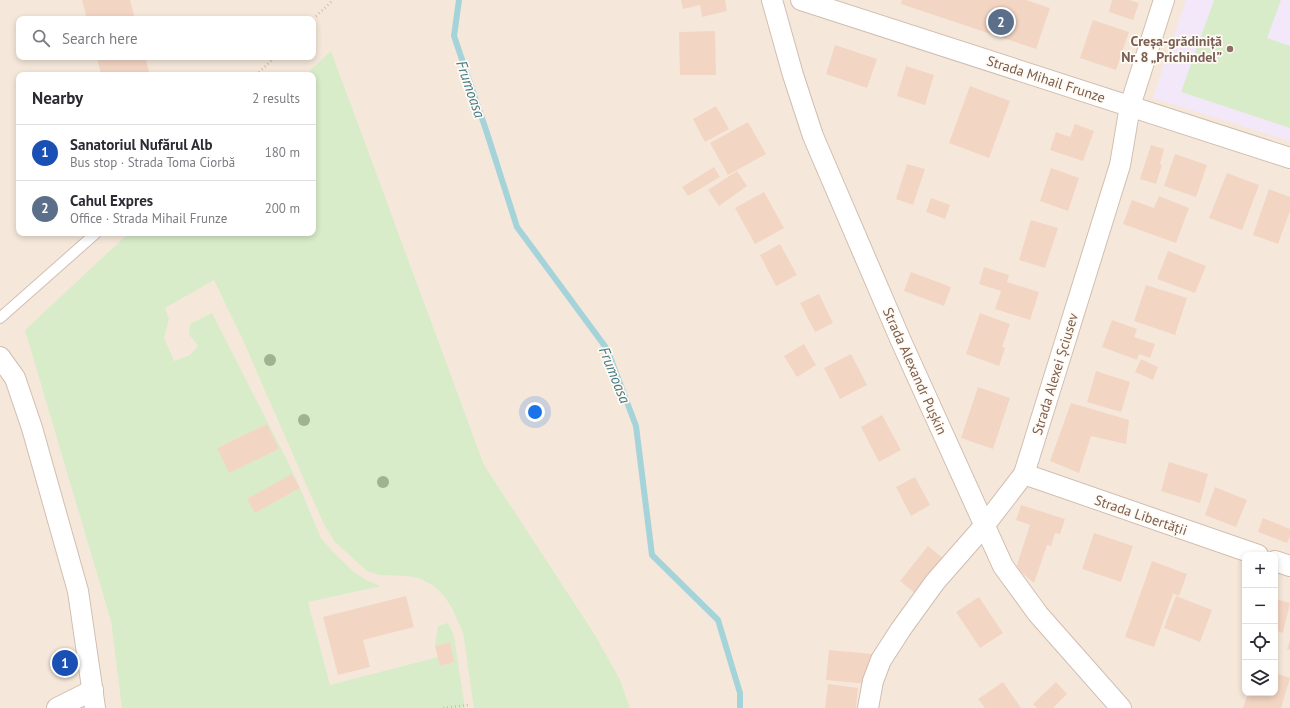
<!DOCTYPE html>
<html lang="en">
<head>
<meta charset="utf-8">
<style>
	body { margin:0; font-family:"PT Sans",sans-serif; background:#f7f7f7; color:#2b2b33 }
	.controls { position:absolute; right:12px; bottom:12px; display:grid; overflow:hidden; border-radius:8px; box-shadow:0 2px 6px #0003 }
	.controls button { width:36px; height:36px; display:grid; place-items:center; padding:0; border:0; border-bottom:1px solid #e1e1e2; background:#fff; color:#2b2b33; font:20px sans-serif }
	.you { position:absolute; left:535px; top:412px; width:14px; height:14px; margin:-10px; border:3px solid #fff; border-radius:50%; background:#1a73e8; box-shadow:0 0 0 6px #1a73e833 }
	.badge { display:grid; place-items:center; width:26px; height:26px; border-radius:50%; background:#db2777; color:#fff; font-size:13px; font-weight:700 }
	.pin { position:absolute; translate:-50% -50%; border:2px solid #fff; box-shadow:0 1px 4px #0006 }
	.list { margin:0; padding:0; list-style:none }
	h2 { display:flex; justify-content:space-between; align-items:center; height:52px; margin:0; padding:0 16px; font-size:17px }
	h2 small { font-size:13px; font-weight:400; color:#7c7c81 }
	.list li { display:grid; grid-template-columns:26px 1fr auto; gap:12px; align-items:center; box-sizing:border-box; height:56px; padding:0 16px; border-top:1px solid #e1e1e2 }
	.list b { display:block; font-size:15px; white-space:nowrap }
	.list p { margin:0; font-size:13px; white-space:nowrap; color:#7c7c81 }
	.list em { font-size:13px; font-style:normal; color:#7c7c81 }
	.icon { flex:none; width:22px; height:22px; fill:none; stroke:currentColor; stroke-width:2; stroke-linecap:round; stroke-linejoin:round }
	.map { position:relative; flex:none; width:1290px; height:708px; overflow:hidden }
	.search { position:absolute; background:#fff; box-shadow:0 2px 6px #0003; left:16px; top:16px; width:300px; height:44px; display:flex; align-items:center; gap:10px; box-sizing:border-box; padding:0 14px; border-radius:8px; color:#7c7c81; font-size:15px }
	.panel { position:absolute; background:#fff; box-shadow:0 2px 6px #0003; left:16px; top:72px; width:300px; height:164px; border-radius:8px }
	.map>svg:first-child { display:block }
</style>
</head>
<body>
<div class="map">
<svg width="1290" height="708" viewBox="0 0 1290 708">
	<rect width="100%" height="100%" fill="#fdf6ec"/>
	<path fill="#f5e8da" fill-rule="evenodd" d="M0,0H1290V708H0ZM19,19H313V57H19ZM19,75H313V233H19ZM1245,555H1275V693H1245Z"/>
	<path fill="#f3e8fa" d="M1186,0H1290V141L1153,98Z"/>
	<g fill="#d8ecc9" fill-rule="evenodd">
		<path d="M1214,0H1281L1267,38L1290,46V128L1181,92Z"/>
		<path d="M331,51L484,465L595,635L620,680L630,708H474L463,633L452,608L444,596L434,586L421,579L408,576L380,575L367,571L335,542L325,526L312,498L242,338L214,280L165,308L169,319L164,338L174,361L190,355L198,346L189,334L190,324L212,313L295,476L321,538L334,553L355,573L368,581L381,586L308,602L330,685L438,657L440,666L454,662L450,642L435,646L438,626L448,623L454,636L465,708H122L111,621L25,330L129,233H313V75H305ZM267,424L279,449L229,472L218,447ZM293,474L300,488L255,513L247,499Z"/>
	</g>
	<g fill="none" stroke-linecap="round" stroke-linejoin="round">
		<path stroke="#a5d3da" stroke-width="6" d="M459,0L454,36L487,133L517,227L607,349L636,426L652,555L718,620L740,693V708"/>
	</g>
	<g fill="#f3d5c3">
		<path d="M82,0H130L135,19H87Z"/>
		<path d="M681,0H725L727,11L702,17L700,5L683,9Z"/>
		<path d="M902,0H1026L1050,8L1036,49L901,4Z"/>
		<path d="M1112,0H1129L1139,3L1133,20L1109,12Z"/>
		<path d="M1093,20L1129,32L1116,70L1080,58Z"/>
		<path d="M715,31L716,75H680L679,32Z"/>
		<path d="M835,45L877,59L867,88L826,74Z"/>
		<path d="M97,57H145L150,75H101Z"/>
		<path d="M906,66L934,75L925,105L897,96Z"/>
		<path d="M970,86L1010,101L989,158L949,143Z"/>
		<path d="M716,106L729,129L705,142L693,119Z"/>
		<path d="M748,122L766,154L728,175L710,143Z"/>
		<path d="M1075,124L1094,131L1083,161L1050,150L1056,132L1070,137Z"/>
		<path d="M1151,145L1164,149L1160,164L1162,165L1156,184L1140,179Z"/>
		<path d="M1175,154L1207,165L1196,197L1164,186Z"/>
		<path d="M907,164L925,169L913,205L896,199Z"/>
		<path d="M714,167L720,177L688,196L682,187Z"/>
		<path d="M1051,168L1079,178L1068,211L1040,201Z"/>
		<path d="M737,171L747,186L719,206L708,190Z"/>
		<path d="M1227,173L1259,185L1242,230L1209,218Z"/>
		<path d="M1269,189L1290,197V211L1278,244L1253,235Z"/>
		<path d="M764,192L784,228L755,244L735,208Z"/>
		<path d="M1159,196L1189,208L1176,243L1123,224L1132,200L1154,208Z"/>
		<path d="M931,198L950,205L945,219L926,212Z"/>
		<path d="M1031,220L1058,228L1045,268L1019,260Z"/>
		<path d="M780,244L797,275L776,286L760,255Z"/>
		<path d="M1168,251L1206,266L1195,293L1157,279Z"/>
		<path d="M984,267L1009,275L1007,282L1039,292L1030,320L995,309L1001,291L979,284Z"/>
		<path d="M911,272L951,287L944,306L904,291Z"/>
		<path d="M1146,285L1187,298L1175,335L1134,321Z"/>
		<path d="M819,294L833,323L815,332L800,303Z"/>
		<path d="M980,313L1010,324L1002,347L1005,348L999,366L966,354Z"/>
		<path d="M1112,320L1137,329L1134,337L1155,344L1150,358L1139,354L1137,360L1102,347Z"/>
		<path d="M804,344L816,365L797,377L784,356Z"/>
		<path d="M851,354L867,385L840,399L824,368Z"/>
		<path d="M1141,359L1158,367L1153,380L1135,372Z"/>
		<path d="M1096,371L1130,382L1121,412L1087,402Z"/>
		<path d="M978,387L1010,398L993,449L961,438Z"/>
		<path d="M1071,403L1129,420L1126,444L1091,436L1079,473L1050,461Z"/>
		<path d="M882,415L901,450L879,462L861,427Z"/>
		<path d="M267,424L279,449L229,473L217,448Z"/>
		<path d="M1169,462L1208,474L1200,503L1161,491Z"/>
		<path d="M292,474L300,488L255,513L247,499Z"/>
		<path d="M915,477L930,505L911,516L896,487Z"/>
		<path d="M1215,487L1247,500L1236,527L1205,515Z"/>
		<path d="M1021,505L1065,519L1060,534L1055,533L1051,546L1047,545L1034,583L1016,568L1030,525L1016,520Z"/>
		<path d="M1263,518L1290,529V536L1287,543L1258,532Z"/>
		<path d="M1094,533L1133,546L1121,582L1082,569Z"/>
		<path d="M928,546L944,559L916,594L900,581Z"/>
		<path d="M1152,561L1187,574L1179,596L1172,593L1173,594L1154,647L1125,637Z"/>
		<path d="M406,596L414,627L363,640L370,667L338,675L323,617Z"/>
		<path d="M1176,596L1212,610L1200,642L1164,628Z"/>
		<path d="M979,597L1003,633L980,648L956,612Z"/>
		<path d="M1275,599L1290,603L1283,633L1275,630Z"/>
		<path d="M1290,640V650L1287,649Z"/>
		<path d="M450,642L454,662L440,666L435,646Z"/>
		<path d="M829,650L872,654L869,684L826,680Z"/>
		<path d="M1275,673L1290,678L1281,708H1243L1248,693H1275Z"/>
		<path d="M1003,682L1021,708H985L978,699Z"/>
		<path d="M1056,682L1067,694L1053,708H1037L1033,704Z"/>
		<path d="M828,684L858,688L856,708H825Z"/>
	</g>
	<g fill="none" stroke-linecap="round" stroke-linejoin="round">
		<defs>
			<path id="service" d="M0,318L95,234"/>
			<g id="minor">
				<path d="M772,0L793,75L813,136L901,341L1003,566L1038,614L1121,708"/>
				<path d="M801,0L1290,158"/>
				<path d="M0,357L15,378L32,428L78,591L95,708"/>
				<path d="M1024,474L1258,555"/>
				<path d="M1275,561L1290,566"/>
				<path d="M57,708L93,690"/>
				<path d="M868,708L873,681L881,660L901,629L935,582L984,526L1024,474L1120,165L1130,106L1164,0"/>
			</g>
		</defs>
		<use href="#service" stroke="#d1beb0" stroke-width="12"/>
		<use href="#minor" stroke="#d1beb0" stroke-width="22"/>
		<g stroke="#d9b8a5" stroke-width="2.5" stroke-dasharray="1 3" stroke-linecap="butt">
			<path d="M313,19L333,0"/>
			<path d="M256,75L275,57"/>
			<path d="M443,708L468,705"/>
		</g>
		<use href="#service" stroke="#fff" stroke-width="10"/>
		<use href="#minor" stroke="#fff" stroke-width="20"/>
	</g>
	<g fill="#a0b28e">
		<circle cx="270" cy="360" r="6"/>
		<circle cx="304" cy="420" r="6"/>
		<circle cx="383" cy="482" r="6"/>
	</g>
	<circle fill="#8d6e63" stroke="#fffaf3" stroke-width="1.5" cx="1230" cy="49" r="4"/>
	<g text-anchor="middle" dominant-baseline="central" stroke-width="3.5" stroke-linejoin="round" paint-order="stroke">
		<g font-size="14" font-weight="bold" fill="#785e54" stroke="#fffaf3" text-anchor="end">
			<text x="1222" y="41">Creșa-grădiniță<tspan x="1222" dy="16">Nr. 8 „Prichindel”</tspan></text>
		</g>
		<g font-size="14" fill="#7a5c4d" stroke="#fffaf3">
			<text transform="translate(1046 79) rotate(18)">Strada Mihail Frunze</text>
			<text transform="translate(915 371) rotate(66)">Strada Alexandr Pușkin</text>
			<text transform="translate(1055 374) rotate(-73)">Strada Alexei Șciusev</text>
			<text transform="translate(1141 515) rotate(19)">Strada Libertății</text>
		</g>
		<g font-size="15" font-style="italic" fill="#437c86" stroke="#fffaf3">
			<text transform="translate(471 89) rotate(71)">Frumoasa</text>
			<text transform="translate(615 375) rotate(68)">Frumoasa</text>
		</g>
	</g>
</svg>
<div class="controls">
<button>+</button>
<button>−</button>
<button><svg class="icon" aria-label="locate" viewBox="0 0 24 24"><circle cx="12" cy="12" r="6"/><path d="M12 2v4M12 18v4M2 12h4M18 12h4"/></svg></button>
<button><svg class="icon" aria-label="layers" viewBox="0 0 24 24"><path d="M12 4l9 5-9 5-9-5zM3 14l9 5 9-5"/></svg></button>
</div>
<div class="you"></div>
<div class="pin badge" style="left:65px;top:663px;background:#1a4fb4">1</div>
<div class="pin badge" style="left:1001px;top:22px;background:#5c6f8a">2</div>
<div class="search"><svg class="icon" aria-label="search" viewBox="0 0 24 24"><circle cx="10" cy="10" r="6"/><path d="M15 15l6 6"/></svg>Search here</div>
<section class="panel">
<h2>Nearby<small>2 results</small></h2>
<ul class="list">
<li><span class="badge" style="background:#1a4fb4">1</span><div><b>Sanatoriul Nufărul Alb</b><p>Bus stop · Strada Toma Ciorbă</p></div><em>180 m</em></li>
<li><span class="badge" style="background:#5c6f8a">2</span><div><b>Cahul Expres</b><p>Office · Strada Mihail Frunze</p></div><em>200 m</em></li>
</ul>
</section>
</div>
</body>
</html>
